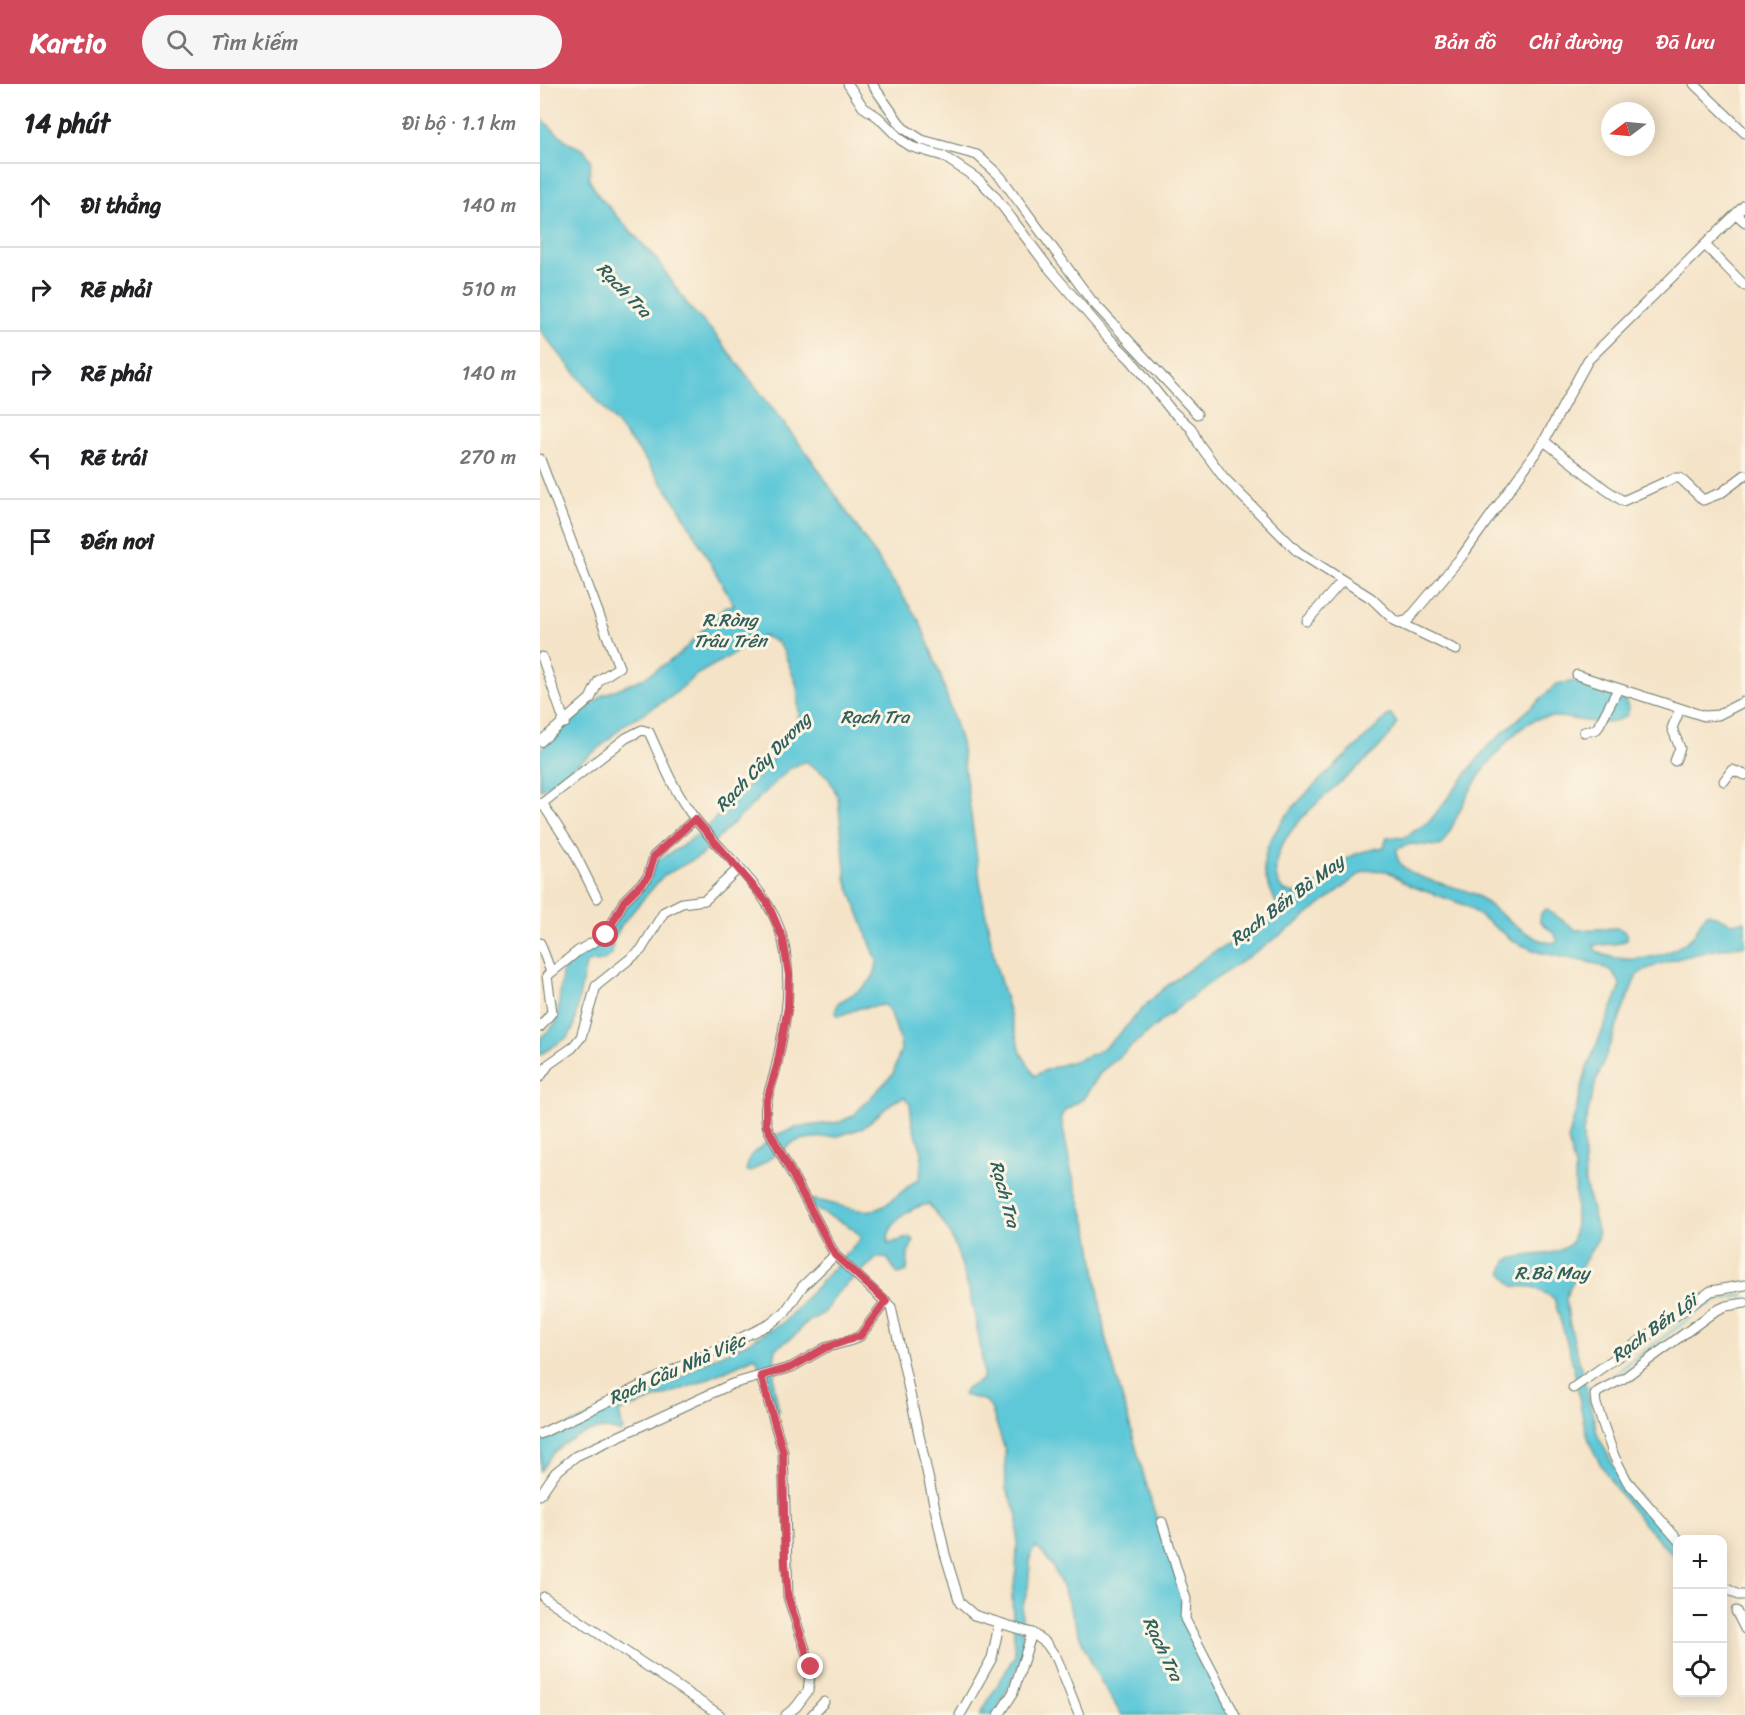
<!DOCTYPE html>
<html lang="vi">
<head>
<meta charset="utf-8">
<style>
	body { margin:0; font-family:Sriracha,sans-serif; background:#f6f6f6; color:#202124 }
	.controls { position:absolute; right:18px; bottom:18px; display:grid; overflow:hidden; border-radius:12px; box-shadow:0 3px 15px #0003 }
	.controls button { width:54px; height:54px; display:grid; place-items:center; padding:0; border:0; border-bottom:2px solid #e0e0e0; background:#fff; color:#202124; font:30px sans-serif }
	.compass { position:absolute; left:1061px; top:18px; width:54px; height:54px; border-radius:50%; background:#fff; box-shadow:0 3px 15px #0003; rotate:254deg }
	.stop { position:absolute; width:18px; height:18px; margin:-14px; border:4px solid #d1495b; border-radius:50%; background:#fff }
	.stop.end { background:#d1495b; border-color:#fff; box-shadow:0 2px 6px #0008 }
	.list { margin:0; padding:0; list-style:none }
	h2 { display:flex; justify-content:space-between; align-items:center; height:78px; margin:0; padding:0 24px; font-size:26px }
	h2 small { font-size:20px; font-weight:400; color:#757577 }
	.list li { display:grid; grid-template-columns:39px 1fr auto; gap:18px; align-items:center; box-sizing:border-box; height:84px; padding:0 24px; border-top:2px solid #e0e0e0 }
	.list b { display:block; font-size:22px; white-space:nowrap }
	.list em { font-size:20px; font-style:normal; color:#757577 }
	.icon { flex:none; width:33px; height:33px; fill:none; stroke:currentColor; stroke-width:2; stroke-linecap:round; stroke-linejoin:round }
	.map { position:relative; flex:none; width:1205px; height:1631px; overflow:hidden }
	header { display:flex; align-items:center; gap:36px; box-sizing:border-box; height:84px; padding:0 30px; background:#d1495b; color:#fff }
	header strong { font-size:28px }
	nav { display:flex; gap:33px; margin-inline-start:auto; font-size:21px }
	.search { width:420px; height:54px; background:#f6f6f6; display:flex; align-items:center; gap:15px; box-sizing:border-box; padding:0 21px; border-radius:33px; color:#757577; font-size:22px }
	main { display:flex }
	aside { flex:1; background:#fff }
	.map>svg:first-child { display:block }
</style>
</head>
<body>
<header>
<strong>Kartio</strong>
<div class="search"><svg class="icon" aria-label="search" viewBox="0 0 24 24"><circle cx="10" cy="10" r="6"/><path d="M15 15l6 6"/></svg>Tìm kiếm</div>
<nav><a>Bản đồ</a><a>Chỉ đường</a><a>Đã lưu</a></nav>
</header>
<main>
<aside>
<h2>14 phút<small>Đi bộ · 1.1 km</small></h2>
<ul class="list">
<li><svg class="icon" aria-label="ahead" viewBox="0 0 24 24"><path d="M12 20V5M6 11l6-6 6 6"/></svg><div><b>Đi thẳng</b></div><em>140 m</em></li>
<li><svg class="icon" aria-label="right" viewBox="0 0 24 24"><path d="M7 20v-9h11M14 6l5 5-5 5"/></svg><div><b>Rẽ phải</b></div><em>510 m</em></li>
<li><svg class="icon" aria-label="right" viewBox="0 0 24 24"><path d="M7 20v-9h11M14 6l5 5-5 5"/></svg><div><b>Rẽ phải</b></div><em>140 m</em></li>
<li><svg class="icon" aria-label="left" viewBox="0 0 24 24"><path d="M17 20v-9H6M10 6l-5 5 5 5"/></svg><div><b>Rẽ trái</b></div><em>270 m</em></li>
<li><svg class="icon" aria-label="arrive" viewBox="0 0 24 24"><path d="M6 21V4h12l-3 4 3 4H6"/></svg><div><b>Đến nơi</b></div></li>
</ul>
</aside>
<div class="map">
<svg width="1205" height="1631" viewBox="0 0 1205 1631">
	<rect width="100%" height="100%" fill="#fcf5e5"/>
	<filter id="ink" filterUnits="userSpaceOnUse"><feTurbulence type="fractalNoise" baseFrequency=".0167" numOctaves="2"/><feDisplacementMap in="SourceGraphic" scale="12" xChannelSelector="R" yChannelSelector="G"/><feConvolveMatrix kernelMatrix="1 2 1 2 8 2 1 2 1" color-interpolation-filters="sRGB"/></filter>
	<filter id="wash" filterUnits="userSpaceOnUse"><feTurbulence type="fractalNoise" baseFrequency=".008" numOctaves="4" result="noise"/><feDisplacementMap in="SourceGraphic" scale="24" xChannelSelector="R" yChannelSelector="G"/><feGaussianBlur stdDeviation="1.35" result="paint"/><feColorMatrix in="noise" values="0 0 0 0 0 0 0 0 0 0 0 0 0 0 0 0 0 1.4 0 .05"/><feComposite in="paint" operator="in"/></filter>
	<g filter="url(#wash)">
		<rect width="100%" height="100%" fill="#f4e3c7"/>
		<path fill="#5ec8d8" stroke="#3e8286" stroke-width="1.5" d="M0,34L29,59L44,66L51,76L49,95L58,111L117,176L150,224L174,249L272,376L380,538L400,590L421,659L442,811L455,878L481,969L495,992C507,982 544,977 562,965C581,952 595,931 611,916C628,899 650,885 669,871C690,857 725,850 738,827C735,810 723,797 724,779C727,730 815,669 846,633L851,630L857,639C839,682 717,742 738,798C742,810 754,810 765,810C800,785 795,771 844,763L847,753L864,754L890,737L947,663L1017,600L1037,597L1085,617L1089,624L1087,631C1062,650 1026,626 997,635C972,644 936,694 924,718C916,732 911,750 900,762L870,760L857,765C851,796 919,800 936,811C951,821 1001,868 1018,857L1014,850L1000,837L1001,829L1006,825L1036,846L1078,844L1087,849V856L1076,860L1054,861L1056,867C1082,882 1127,875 1150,855C1159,848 1159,833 1169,829L1191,839L1205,837V862C1183,863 1111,878 1096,892L1056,997L1043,1048L1045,1099L1058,1150L1057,1156L1028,1206L1026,1215L1029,1237L1058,1352L1076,1386L1137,1459V1475C1105,1443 1073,1407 1053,1366C1041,1340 1040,1312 1034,1285C1029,1261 1020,1238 1014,1214L993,1203L973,1202L962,1188L966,1177C986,1167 1016,1176 1032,1158L1036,1140L1035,1084L1028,1056L1047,984L1079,907L1080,900L1074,889L1057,880L998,868L975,858L925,821L871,802L847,787L829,786L821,789L755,841L667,901L619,939L561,988L543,1015L525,1026L521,1033L531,1087L550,1151L565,1252L612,1421L644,1513L645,1539L693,1631H582C567,1609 554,1587 544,1562C532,1535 520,1480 496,1463L491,1468L488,1504L482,1525L483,1572L455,1631H440L475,1571L472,1513L476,1489L478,1431L466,1405L465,1366L451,1324L446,1317L423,1311L426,1305L443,1295C443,1257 425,1181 408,1146C403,1136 395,1130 389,1120C370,1123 346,1139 348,1160L370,1153L374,1156L368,1170L367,1187L358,1190L347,1174H337L297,1209L285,1228L263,1241L258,1249L235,1265L234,1302L239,1327H235L224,1292L219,1286L218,1277L215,1273L156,1300L79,1328L83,1346L80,1349C61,1338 29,1354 14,1368C8,1373 5,1382 0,1387L2,1353L140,1294L159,1281L209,1258L244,1238L321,1154C312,1138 285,1133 271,1122V1116C293,1116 321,1134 342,1123C353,1117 367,1102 380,1094L382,1068L372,1039L370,1019L364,1013L353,1018L323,1044L298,1052L265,1055L254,1058L210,1088L206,1086L210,1073L233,1052L258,1043L300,1038L313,1032L353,990L361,965L360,956L350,927L344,921L320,924L298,932L295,929L298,919C317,907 336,902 337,877L306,795L298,713L288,693L265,677L249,685L160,772L123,792L82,840L73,857L72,870L62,877L46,879L33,945L28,953L0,971V955L17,938L22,890L30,876L49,865L86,820L99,809L116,777L139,764L167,743L225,684L253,647L259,631L257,602L244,568L237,558L224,552L156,591L131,613L85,640L58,665L0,706V665L63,611L104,594L140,570L185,523L194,521L138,422L102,371L0,246Z"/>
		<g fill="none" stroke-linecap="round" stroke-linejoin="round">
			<path stroke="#5ec8d8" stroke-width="2" d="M1044,1306L1068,1295L1164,1223L1181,1215L1205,1211"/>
		</g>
	</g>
	<g filter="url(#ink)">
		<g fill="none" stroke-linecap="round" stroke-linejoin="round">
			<defs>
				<g id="minor">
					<path d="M308,0L323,23L338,33L361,56L372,63L403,72L439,96L454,111L508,183L567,252L591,276L631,326L651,344L659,360L684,394L758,468L831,514L854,536L916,566"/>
					<path d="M332,0L363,44L382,56L437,71L460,92L551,216L657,330"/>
					<path d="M1154,0L1205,49"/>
					<path d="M1196,130L1205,138"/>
					<path d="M1165,161L1205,202"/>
					<path d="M1004,357L1065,405L1083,417L1134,394H1140L1163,416L1181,409L1205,391"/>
					<path d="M0,375L79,583L59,596L50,615L0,658"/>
					<path d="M767,537L802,497"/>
					<path d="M861,538L868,536L922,472L1004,357L1048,276L1205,121"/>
					<path d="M2,573L25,639"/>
					<path d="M1037,591L1164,632L1178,631L1205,617"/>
					<path d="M1044,648L1057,645L1078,605"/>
					<path d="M1135,677L1140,664L1132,644L1140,625"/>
					<path d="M1184,697L1192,686L1205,691"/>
					<path d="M2,719L33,766L57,814"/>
					<path d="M0,721L86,654L102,646L109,648C123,679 135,710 156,736C186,774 232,808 243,857C253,899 246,937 237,979C233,1001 220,1022 228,1045L295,1171L351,1223L405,1470L420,1519L434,1531L492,1549L506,1559L517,1575L539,1631"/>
					<path d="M0,859L11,888"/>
					<path d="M0,943L12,928L7,892L38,867L66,851L84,817L108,793L114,772L155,735"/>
					<path d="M0,993L9,980L32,964L41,953L56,902L101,866L124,828L142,819L165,816L198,785"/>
					<path d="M221,1292L243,1368L248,1513L271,1583L268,1607L256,1623L246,1631"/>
					<path d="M1033,1304L1171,1207L1205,1201"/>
					<path d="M0,1350L230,1240L245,1228L262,1203L295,1171"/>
					<path d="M0,1411L15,1389L36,1372L192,1300L252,1283L285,1264L312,1256L320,1252L346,1217"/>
					<path d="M622,1438L646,1515L645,1535L695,1631"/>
					<path d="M1138,1456L1087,1397L1074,1372L1056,1320L1055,1311L1059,1307L1084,1294L1175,1227L1186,1222L1205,1219"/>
					<path d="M1182,1502L1198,1511H1205"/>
					<path d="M4,1513L180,1631"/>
					<path d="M1196,1527L1205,1545"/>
					<path d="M272,1631L284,1618"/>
					<path d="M420,1631L452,1574L459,1541"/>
					<path d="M459,1631L473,1609L492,1549"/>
				</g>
			</defs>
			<use href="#minor" stroke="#6a7767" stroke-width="11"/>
			<use href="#minor" stroke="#fff" stroke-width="9"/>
		</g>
	</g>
	<g fill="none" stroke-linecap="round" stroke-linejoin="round" filter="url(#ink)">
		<path stroke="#d1495b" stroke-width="8" d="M66,851L84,817L108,793L114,772L155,735L227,818L243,855L249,891L248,923L237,982L226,1019V1041L295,1171L346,1217L320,1252L285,1264L252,1283L221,1292L243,1368L245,1478L248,1513L271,1583"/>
	</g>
	<g text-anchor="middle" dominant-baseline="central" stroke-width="6" stroke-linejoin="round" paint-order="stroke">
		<g font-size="18" font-style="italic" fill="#2f605d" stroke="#fcf5e5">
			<text transform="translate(84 206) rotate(46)">Rạch Tra</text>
			<text x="190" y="536">R.Ròng<tspan x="190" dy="21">Trâu Trên</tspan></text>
			<text x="335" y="633">Rạch Tra</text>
			<text transform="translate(223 678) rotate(-46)">Rạch Cây Dương</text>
			<text transform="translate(747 816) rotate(-37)">Rạch Bến Bà May</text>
			<text transform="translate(465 1110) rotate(75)">Rạch Tra</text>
			<text x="1012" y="1189">R.Bà May</text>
			<text transform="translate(1114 1244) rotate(-36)">Rạch Bến Lội</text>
			<text transform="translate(137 1285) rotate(-24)">Rạch Cầu Nhà Việc</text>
			<text transform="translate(623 1565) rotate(65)">Rạch Tra</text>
		</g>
	</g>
</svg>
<div class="controls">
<button>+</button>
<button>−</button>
<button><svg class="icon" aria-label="locate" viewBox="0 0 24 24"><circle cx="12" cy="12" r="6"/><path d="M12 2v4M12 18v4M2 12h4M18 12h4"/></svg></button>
</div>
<svg class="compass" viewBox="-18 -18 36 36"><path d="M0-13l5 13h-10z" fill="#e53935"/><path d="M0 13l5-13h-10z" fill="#757577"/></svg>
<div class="stop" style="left:66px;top:851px"></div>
<div class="stop end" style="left:271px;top:1583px"></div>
</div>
</main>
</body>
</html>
